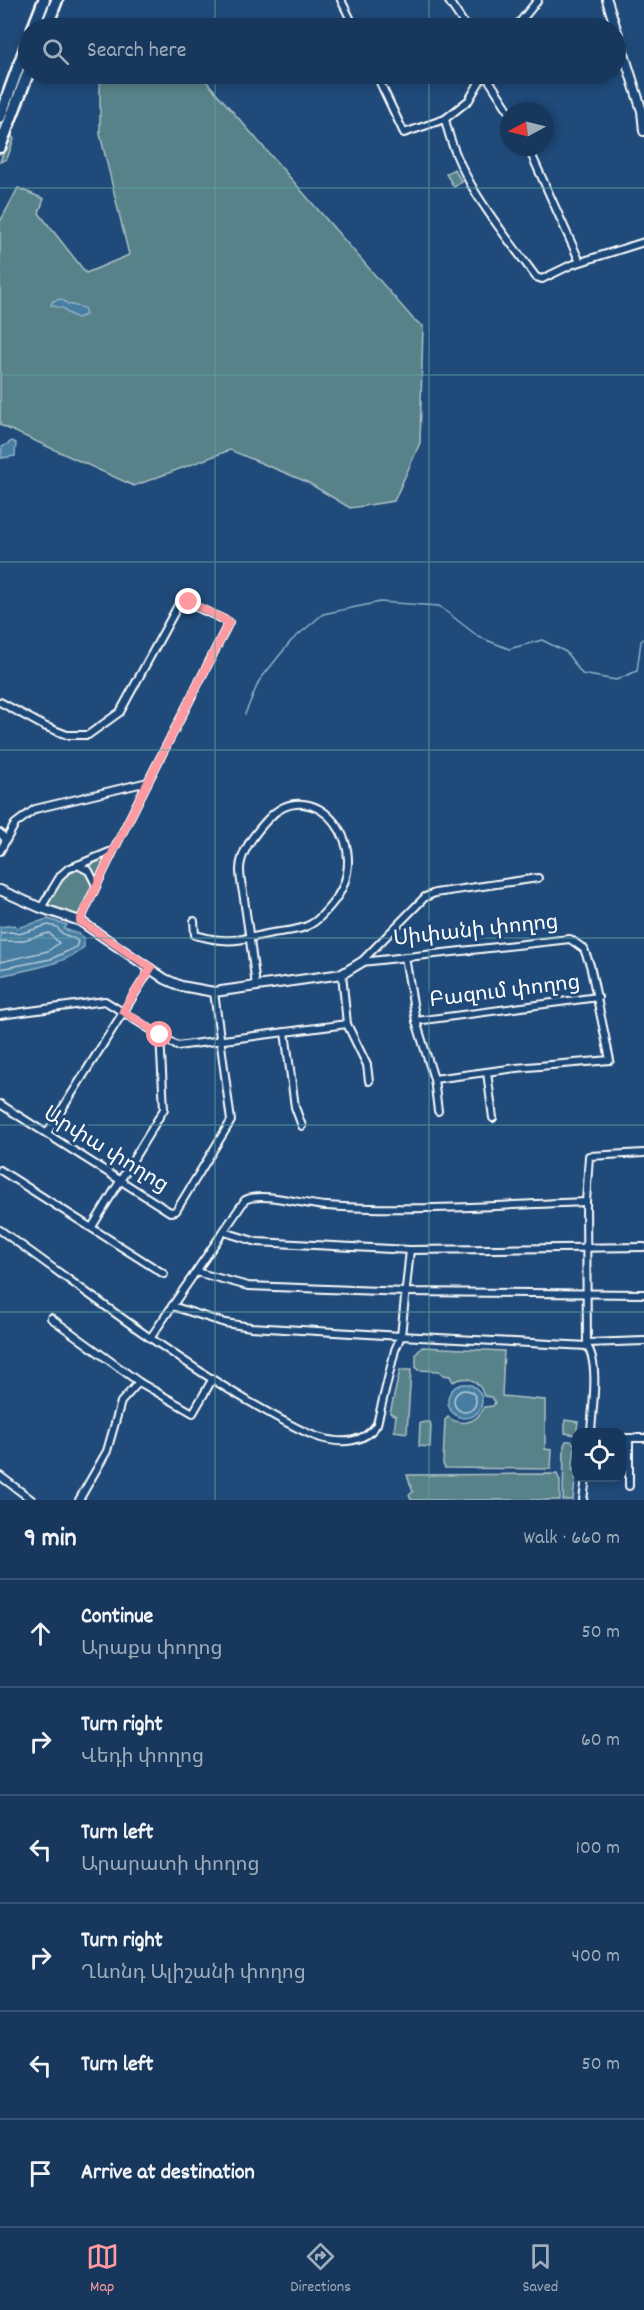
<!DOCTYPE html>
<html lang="en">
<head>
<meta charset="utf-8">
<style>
	body { margin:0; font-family:Dekko,"Noto Sans Armenian",sans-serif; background:#203f62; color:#f1f3f6 }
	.controls { position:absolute; right:18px; bottom:18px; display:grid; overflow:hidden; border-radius:12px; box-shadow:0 3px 9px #0003 }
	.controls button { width:54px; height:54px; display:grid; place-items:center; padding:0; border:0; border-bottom:2px solid #365272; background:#17385c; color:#f1f3f6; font:30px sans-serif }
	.compass { position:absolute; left:500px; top:102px; width:54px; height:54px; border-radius:50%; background:#17385c; box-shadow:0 3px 9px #0003; rotate:263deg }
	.stop { position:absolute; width:18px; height:18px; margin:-14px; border:4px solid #ff9aa2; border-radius:50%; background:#fff }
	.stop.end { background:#ff9aa2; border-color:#fff; box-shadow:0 2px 6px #0008 }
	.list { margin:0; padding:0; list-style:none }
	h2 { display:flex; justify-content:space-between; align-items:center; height:78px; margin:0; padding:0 24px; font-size:26px }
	h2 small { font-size:20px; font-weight:400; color:#9eacbb }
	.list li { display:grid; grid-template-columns:39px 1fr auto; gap:18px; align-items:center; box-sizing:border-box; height:108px; padding:0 24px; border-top:2px solid #365272 }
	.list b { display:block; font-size:22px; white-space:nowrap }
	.list p { margin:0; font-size:20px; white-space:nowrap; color:#9eacbb }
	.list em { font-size:20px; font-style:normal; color:#9eacbb }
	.icon { flex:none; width:33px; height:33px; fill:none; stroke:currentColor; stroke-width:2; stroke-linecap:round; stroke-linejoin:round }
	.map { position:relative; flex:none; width:644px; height:1500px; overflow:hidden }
	.search { position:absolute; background:#17385c; box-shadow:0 3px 9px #0003; left:18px; right:18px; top:18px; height:66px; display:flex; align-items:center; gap:15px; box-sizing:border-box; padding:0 21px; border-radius:33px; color:#9eacbb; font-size:22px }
	.sheet { height:726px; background:#17385c }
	nav { display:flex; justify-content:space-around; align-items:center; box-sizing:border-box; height:84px; border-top:2px solid #365272; background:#17385c; font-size:16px; color:#9eacbb }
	nav a { display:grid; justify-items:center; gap:3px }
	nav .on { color:#ff9aa2 }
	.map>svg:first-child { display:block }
</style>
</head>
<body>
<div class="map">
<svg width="644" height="1500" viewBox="0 0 644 1500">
	<rect width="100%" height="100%" fill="#1f4a7a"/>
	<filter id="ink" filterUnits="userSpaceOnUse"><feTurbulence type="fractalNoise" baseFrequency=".0167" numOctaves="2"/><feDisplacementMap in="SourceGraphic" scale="12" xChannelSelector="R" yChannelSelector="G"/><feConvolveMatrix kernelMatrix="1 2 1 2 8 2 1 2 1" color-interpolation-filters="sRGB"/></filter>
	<g filter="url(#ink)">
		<g fill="#588289" stroke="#acc0c4" stroke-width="1.5">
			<path d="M100,74H200L414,320L423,326L420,443L394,501L350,508L307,482L230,450L134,486L0,425V222L18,188L44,199L39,213L86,273L129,255L100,134Z"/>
			<path d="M10,133L14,139L7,159L0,162Z"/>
			<path d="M454,169L462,182L454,187L446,174Z"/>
			<path d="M102,859L105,862L97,875L87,866Z"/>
			<path d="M79,869C103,877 87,899 80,915L76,917L52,908L48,904L49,900L64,876Z"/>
			<path d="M422,1347L504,1351L502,1396L545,1400V1449L552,1450L551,1469L445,1468L443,1464L445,1420L448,1417C462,1427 477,1423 484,1407L493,1406L495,1402L492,1397L484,1396C480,1381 467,1374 453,1382L450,1376L443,1375L439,1371L418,1370L416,1367V1354Z"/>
			<path d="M400,1370H411L407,1433L394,1431L396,1416L390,1413Z"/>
			<path d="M565,1420L578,1422L576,1435L565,1433Z"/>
			<path d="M425,1422H430L431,1425L430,1447L419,1446L420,1423Z"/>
			<path d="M566,1441H571L575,1445L572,1470L576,1471L573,1500H563L564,1445Z"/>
			<path d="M557,1474L560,1481V1500H411L409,1495L413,1492L407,1475Z"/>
		</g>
		<g fill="#467da1" stroke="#90b1c7" stroke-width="1.5">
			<path d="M61,299L68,304L84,308L86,315L77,318L66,312L65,309L51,305L53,301Z"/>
			<path d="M12,441L16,443L15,456L1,458L2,447Z"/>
			<path d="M48,919L67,925L64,929L79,934L84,938V947C66,965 25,970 0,976V927L15,925L17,928Z"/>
			<circle cx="465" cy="1401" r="17"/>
		</g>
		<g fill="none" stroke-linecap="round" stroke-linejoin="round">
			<g stroke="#b5cbd9" stroke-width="1.5">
				<path d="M0,933L11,932L19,934L48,925L57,927C63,939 73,934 78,942L76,947L51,959L0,969"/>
				<path d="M0,941H20L49,933L59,943L48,951L0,962"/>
				<circle cx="465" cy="1401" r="11"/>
			</g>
			<path stroke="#90b1c7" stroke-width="1.5" d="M245,714L259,681L291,641L323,614L380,602L439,606L479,637L509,649L542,640L566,652L582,674L616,680L637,671L641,641L644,639"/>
			<defs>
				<g id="minor">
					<path d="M341,0L355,28"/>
					<path d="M448,0L467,28"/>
					<path d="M515,28L538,0"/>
					<path d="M376,74L404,133L445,119"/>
					<path d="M484,74L469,100L445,119C458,180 500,228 536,277L542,279L571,265L644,242"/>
					<path d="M485,74L509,111"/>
					<path d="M528,147L580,262"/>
					<path d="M0,702L44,726L67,735H88L120,712L181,600L229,622C180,722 126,820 80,921"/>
					<path d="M0,833L6,840"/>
					<path d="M0,851L15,824L35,809L148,782"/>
					<path d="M78,865L89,871L96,885"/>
					<path d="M41,908L61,875L68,869L112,851"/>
					<path d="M194,921L195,935C204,937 213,940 222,940C238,942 256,936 272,933C284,931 300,931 311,924C319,920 325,912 331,905C380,847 312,771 268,819C256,832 240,851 240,870C240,882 244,894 245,906C249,933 253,960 256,987"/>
					<path d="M405,957L416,1021L434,1079L438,1111"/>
					<path d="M362,961L425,897L435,893L538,878"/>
					<path d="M362,962L570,939L584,949L590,965L610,1060L516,1068L434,1079"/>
					<path d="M342,974L347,1024L367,1065L369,1081"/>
					<path d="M0,1015L105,1001L177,1046L347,1024"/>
					<path d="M416,1021L598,997"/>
					<path d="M285,1032L295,1107L302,1126"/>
					<path d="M487,1072L493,1118"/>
					<path d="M0,1104L170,1212L176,1211L231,1121L214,992"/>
					<path d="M47,1133L151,968"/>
					<path d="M0,1170L164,1274"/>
					<path d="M92,1227L164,1109L160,1035"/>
					<path d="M0,1230C82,1288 161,1350 248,1401C266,1411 302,1433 321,1438C342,1444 365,1443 377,1424L395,1350L401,1336L587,1346C600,1363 592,1411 591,1432"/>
					<path d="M224,1232L257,1242L410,1250L644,1247"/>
					<path d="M196,1272L248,1286L406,1292L644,1294"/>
					<path d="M172,1306L225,1323L251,1327L401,1336L410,1250"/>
					<path d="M51,1318L139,1382L193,1413L212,1380"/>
					<path d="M151,1337L245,1200C261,1191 305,1205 326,1206C412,1212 500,1205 586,1202"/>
					<path d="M587,1343L644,1341"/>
					<path d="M587,1346L586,1202L589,1156L644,1153"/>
					<path d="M622,1438H644"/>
					<path d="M0,1476L32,1500"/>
					<path d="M629,1486V1438"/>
					<path d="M79,1500L107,1451L121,1402L139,1382"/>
					<path d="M583,1500L586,1478"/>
				</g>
				<g id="tertiary">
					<path d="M607,0L642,111L644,131"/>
					<path d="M0,890L41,908L80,921L165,979L181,986L214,992L342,974L362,962"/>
				</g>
				<g id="trunk">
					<path d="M33,28L44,0"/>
					<path d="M46,28L57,0"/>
					<path d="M0,117L28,40"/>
					<path d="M0,147L28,73"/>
				</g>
			</defs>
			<use href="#minor" stroke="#fff" stroke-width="10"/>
			<use href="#tertiary" stroke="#fff" stroke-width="12"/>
			<use href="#trunk" stroke="#fff" stroke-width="15"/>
			<use href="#minor" stroke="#1f4a7a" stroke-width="6"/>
			<use href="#tertiary" stroke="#1f4a7a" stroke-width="8"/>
			<use href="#trunk" stroke="#1f4a7a" stroke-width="10"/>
		</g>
	</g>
	<g fill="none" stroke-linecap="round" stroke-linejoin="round" filter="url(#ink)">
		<path stroke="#ff9aa2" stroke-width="8" d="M160,1035L123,1011L151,968L80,921C126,820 180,722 229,622L189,602"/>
	</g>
	<path fill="none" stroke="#63a6a1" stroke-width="1.5" stroke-opacity="0.55" d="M215,0V28M429,0V28M215,74V1500M429,74V1500M0,188H644M0,375H644M0,562H644M0,750H644M0,938H644M0,1125H644M0,1312H644"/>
	<g text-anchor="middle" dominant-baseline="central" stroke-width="6" stroke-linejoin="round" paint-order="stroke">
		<g font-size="21" fill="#fff" stroke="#1f4a7a">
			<text transform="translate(476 932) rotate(-6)">Սիփանի փողոց</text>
			<text transform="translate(505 993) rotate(-7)">Բազում փողոց</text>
			<text transform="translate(105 1151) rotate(32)">Արփա փողոց</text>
		</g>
	</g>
</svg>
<div class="controls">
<button><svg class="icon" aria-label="locate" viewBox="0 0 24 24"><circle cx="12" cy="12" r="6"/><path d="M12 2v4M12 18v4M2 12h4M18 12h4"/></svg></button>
</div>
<svg class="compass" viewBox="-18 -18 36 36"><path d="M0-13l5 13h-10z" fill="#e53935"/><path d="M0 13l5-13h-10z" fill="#9eacbb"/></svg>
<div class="stop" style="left:160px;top:1035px"></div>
<div class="stop end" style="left:189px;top:602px"></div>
<div class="search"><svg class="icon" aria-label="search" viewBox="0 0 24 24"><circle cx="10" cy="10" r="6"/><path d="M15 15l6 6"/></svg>Search here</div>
</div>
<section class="sheet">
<h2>9 min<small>Walk · 660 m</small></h2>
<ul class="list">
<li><svg class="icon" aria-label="ahead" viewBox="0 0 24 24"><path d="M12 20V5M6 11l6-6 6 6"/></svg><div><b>Continue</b><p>Արաքս փողոց</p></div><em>50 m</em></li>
<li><svg class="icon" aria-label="right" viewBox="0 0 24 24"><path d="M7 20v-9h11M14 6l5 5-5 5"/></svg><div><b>Turn right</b><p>Վեդի փողոց</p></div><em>60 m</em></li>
<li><svg class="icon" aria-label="left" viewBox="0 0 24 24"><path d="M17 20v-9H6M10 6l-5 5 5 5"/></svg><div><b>Turn left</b><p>Արարատի փողոց</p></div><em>100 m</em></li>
<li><svg class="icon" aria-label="right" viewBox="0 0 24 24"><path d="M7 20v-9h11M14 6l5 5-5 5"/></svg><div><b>Turn right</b><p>Ղևոնդ Ալիշանի փողոց</p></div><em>400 m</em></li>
<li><svg class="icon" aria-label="left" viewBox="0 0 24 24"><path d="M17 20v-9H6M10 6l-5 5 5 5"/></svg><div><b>Turn left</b></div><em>50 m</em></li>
<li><svg class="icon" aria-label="arrive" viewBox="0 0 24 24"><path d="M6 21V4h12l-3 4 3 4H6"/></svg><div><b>Arrive at destination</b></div></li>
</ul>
</section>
<nav>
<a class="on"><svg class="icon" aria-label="map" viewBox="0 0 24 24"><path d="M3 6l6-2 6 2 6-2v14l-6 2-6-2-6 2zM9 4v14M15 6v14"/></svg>Map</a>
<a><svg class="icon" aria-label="directions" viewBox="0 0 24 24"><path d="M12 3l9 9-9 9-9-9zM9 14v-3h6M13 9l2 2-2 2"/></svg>Directions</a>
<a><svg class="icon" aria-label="saved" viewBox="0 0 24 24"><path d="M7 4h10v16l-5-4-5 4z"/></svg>Saved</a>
</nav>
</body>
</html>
